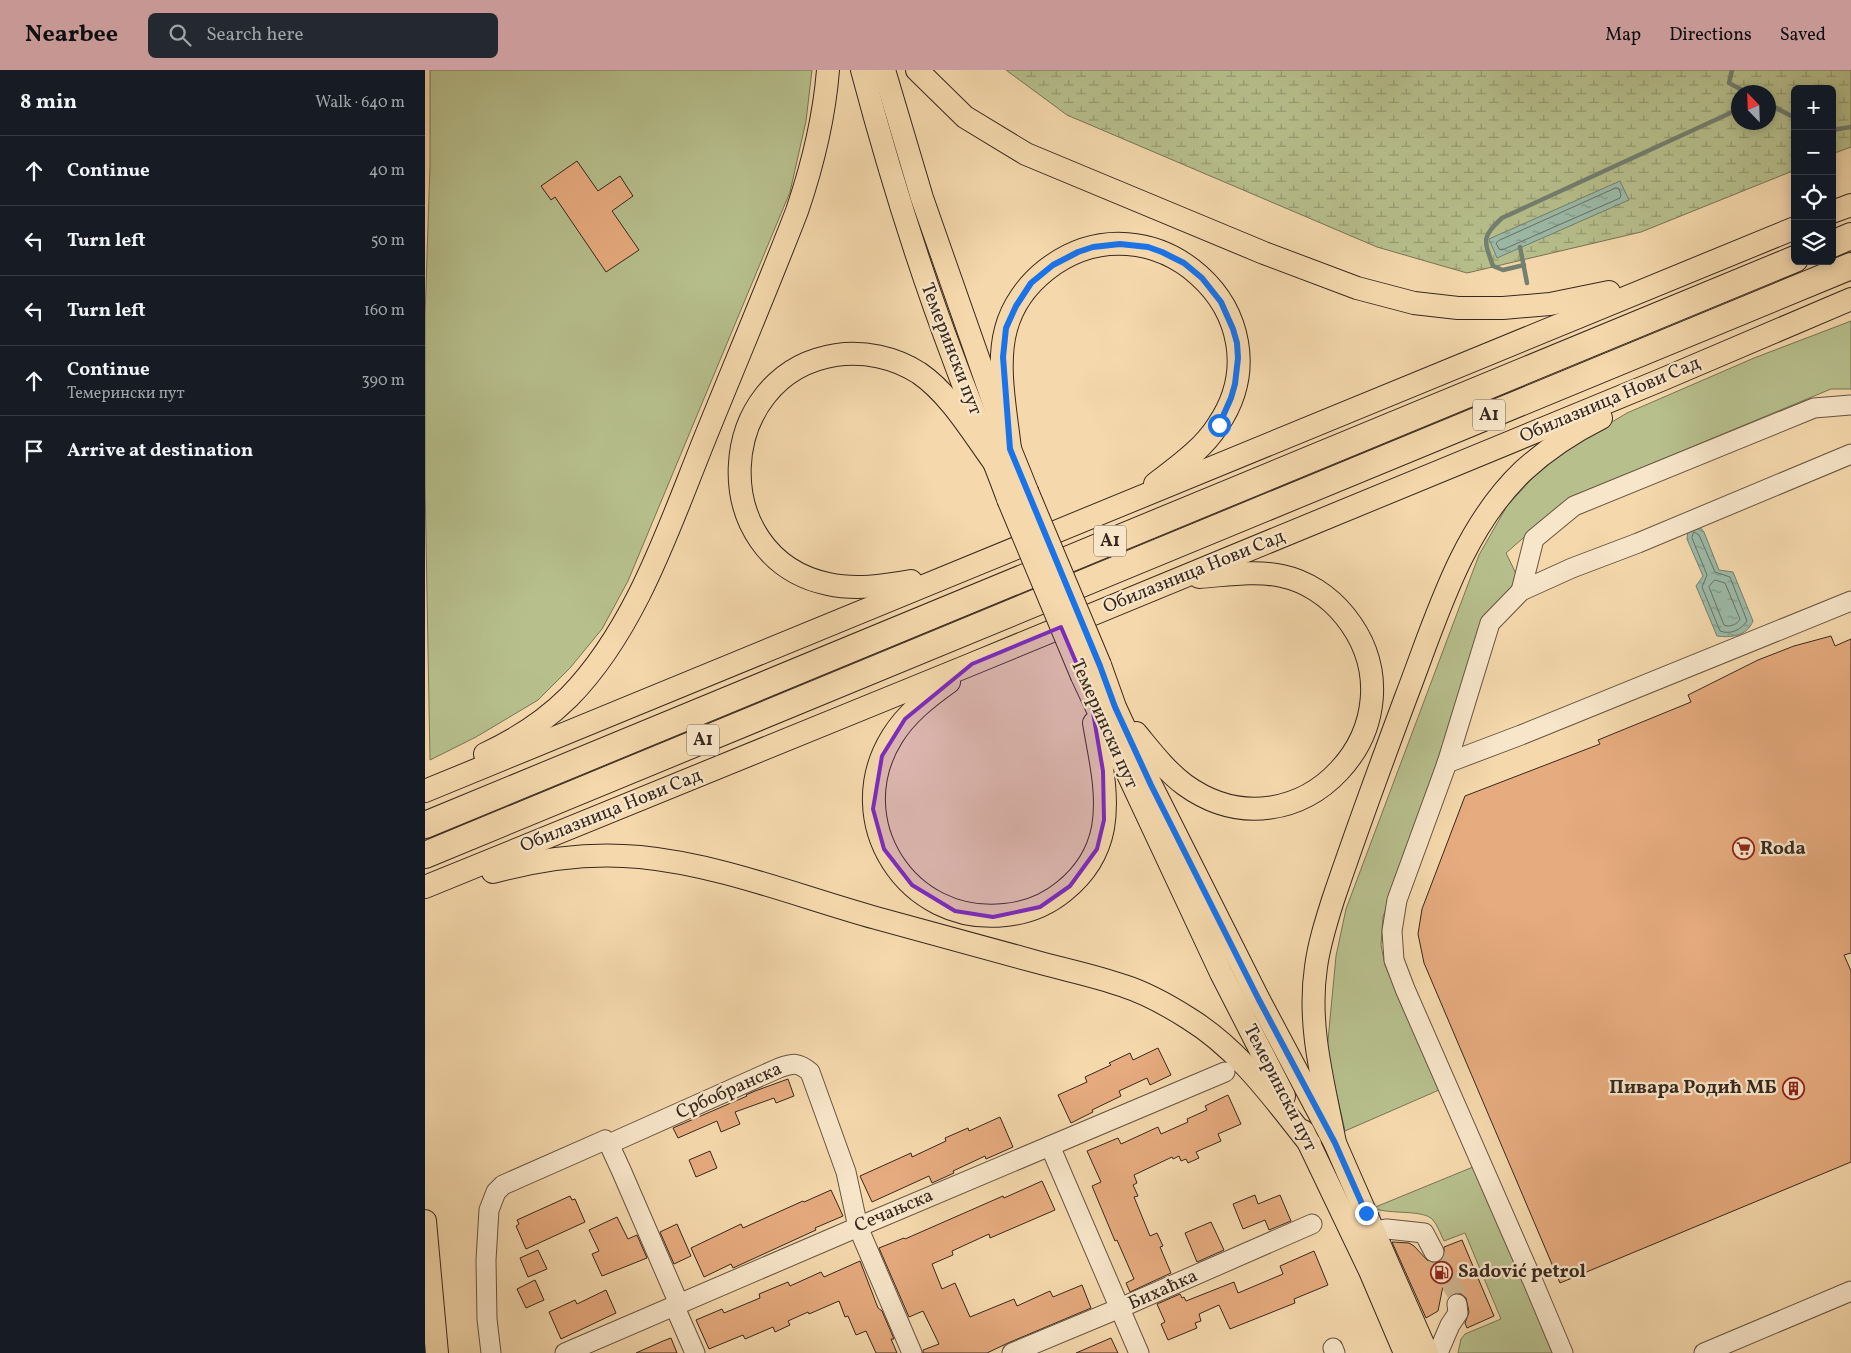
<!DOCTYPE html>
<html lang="en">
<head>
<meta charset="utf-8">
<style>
	body { margin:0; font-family:Vollkorn,serif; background:#242831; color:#f1f3f6 }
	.controls { position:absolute; right:15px; top:15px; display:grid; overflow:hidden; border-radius:8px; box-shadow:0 2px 12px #0003 }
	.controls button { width:45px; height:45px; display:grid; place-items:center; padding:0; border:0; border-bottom:1px solid #363941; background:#171b24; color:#f1f3f6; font:25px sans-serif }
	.compass { position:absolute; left:1306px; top:15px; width:45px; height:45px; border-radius:50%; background:#171b24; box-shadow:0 2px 12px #0003; rotate:337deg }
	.stop { position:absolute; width:15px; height:15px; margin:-11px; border:4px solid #1a73e8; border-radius:50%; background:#fff }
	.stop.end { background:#1a73e8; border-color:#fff; box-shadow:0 1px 5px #0008 }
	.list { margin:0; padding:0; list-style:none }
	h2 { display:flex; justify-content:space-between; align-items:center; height:65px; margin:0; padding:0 20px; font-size:21px }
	h2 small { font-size:16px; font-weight:400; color:#9ea1a6 }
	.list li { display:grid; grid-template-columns:32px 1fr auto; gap:15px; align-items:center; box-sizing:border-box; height:70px; padding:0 20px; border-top:1px solid #363941 }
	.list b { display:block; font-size:19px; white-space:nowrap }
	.list p { margin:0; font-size:16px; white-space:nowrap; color:#9ea1a6 }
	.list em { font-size:16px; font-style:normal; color:#9ea1a6 }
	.icon { flex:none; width:28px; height:28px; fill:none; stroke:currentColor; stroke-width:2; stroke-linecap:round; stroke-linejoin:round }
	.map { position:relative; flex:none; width:1426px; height:1283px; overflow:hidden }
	header { display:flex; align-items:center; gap:30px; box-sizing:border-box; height:70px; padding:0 25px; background:#c59692; color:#111 }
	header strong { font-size:24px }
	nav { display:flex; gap:28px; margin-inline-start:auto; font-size:18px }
	.search { width:350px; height:45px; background:#242831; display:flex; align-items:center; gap:12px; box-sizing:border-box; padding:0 18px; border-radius:8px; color:#9ea1a6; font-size:19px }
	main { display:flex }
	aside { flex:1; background:#171b24 }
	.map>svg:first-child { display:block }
</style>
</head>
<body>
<header>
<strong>Nearbee</strong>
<div class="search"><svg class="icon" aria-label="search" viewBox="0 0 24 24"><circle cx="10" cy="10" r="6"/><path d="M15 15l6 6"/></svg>Search here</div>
<nav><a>Map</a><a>Directions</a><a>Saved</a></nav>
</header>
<main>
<aside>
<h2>8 min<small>Walk · 640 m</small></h2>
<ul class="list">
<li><svg class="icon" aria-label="ahead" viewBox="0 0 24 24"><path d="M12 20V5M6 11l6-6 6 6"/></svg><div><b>Continue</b></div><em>40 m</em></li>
<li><svg class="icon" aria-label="left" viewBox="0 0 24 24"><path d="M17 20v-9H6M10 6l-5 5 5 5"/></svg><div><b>Turn left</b></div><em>50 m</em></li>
<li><svg class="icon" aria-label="left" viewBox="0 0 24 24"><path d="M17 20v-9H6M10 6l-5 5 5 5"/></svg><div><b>Turn left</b></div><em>160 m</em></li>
<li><svg class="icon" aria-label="ahead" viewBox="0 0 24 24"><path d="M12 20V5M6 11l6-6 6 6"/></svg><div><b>Continue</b><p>Темерински пут</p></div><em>390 m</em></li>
<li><svg class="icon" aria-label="arrive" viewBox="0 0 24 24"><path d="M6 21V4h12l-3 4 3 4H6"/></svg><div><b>Arrive at destination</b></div></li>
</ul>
</aside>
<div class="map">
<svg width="1426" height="1283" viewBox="0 0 1426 1283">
	<defs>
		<pattern id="wetland-marsh" width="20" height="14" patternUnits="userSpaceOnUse" patternTransform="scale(1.25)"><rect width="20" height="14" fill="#b7c08d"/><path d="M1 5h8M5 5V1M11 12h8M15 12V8" fill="none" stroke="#969c73"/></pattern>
		<pattern id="water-ripples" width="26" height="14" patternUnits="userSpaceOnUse" patternTransform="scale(1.25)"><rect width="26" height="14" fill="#9cbaa8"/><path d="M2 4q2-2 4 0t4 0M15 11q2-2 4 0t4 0" fill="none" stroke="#809788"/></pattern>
	</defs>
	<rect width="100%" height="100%" fill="#f5d9ad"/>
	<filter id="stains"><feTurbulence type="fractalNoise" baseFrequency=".004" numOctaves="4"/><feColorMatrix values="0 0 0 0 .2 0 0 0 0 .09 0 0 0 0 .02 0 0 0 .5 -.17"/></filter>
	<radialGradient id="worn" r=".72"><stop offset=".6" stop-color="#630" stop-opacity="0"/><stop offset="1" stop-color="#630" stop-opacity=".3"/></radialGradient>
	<g fill="#b7c08d" stroke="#787456">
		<path d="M5,0H387L381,51L365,122L203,511L177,559L145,598L113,630L51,667L5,690L0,413V247L5,95Z"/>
		<path d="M1426,251V319H1406L1144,428L1081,483L1095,512L1021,667L958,847L956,875L960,895L1014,1020L920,1061L902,981L911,886L921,839L1054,485L1082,436L1125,389L1202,343L1329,288Z"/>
		<path d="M1048,1097L1129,1283H1033L1036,1269L1040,1264L1076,1249L1040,1163L1019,1171C1016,1165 1013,1156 1008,1150C999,1139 965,1145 948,1138Z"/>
	</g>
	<path fill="url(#wetland-marsh)" stroke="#787456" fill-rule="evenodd" d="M581,0H1426V77L1407,84V19H1370V100L1216,162L1042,203L952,177L642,45ZM1314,22H1344V52H1314Z"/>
	<g fill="url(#water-ripples)" stroke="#748071">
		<path d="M1195,111L1204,130L1072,188L1064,169Z"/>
		<path d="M1271,457H1275L1279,462L1294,500L1308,502L1328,551C1322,566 1306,568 1292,566L1271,516L1278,506L1262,469L1263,460Z"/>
	</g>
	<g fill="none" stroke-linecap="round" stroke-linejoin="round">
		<g stroke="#6a7164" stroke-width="1">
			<path d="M1191,118L1194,119L1196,125L1195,128L1077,180L1074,179L1071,173L1073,171Z"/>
			<path d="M1269,462L1274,465L1290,502L1305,507L1322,551C1316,560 1305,565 1295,561L1277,517L1282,505L1267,468Z"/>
			<path d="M1290,510L1300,513L1315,549C1313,554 1304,558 1299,555L1284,517Z"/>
		</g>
		<g stroke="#748071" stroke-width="4.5">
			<path d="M1307,0L1304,13L1321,22"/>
			<path d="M1344,34L1370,48"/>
			<path d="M1407,60L1426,57"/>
			<path d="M1095,177L1102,213"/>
			<path d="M1099,195L1078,200L1068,196C1059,170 1056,167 1077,148L1314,39"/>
		</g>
	</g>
	<g fill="#e6ab7e" stroke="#38281f">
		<path d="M152,91L173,121L195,106L208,126L187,141L214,180L181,202L130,127L126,130L116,116Z"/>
		<path d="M1406,566L1410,576L1426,569V883L1419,885L1426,901V1092L1135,1213L999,893L993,864L997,839L1040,726L1175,674L1173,670L1266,632L1263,625L1333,590L1369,576Z"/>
		<path d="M733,978L746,1005L725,1015L722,1008L694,1021L696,1026L667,1040L668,1042L646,1053L633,1025L662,1012L660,1007L686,995L684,993L705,983L708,990Z"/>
		<path d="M363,1009L369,1026L351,1033L349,1028L310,1042L315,1054L296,1062L292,1051L253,1068L248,1058L322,1026L321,1025L330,1021Z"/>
		<path d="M803,1025L816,1054L793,1064L796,1071L771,1082L774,1088L763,1093L761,1089L756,1091L754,1086L748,1089L747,1087L709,1105L712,1113L708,1115L713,1126L709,1127L725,1166L732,1163L738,1176L735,1177L746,1203L705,1222L701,1213L709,1209L692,1170L690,1171L667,1116L676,1112L662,1081L693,1068L696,1074L733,1057L736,1064L763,1052L762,1049L782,1040L780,1036Z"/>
		<path d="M575,1047L588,1077L561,1089L560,1086L528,1101L529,1103L507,1113L504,1106L447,1132L435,1106L486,1083L487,1087L521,1071L520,1068L543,1058L544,1061Z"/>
		<path d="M285,1081L292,1098L271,1107L264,1090Z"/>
		<path d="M617,1111L630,1140L565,1168L564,1164L527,1181L528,1185L507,1194L517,1219L530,1213L545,1247L589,1229L592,1236L625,1221L628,1227L657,1215L666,1238L583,1273L562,1283H498V1280L514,1274L498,1241L484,1247L454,1178L479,1168L480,1169L578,1126L579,1128Z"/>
		<path d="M406,1120L418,1146L390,1158L391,1160L308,1198L306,1194L279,1207L266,1178L316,1154L318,1158L378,1131L379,1132Z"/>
		<path d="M830,1125L833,1134L855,1125L866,1151L844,1160L840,1150L818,1159L808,1134Z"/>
		<path d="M145,1126L147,1130L150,1129L160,1152L101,1179L91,1156L94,1154L92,1150Z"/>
		<path d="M192,1147L203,1169L212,1165L222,1188L177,1206L167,1184L174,1181L164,1160Z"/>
		<path d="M786,1152L799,1180L772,1192L760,1163Z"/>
		<path d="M252,1154L266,1186L249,1194L235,1162Z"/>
		<path d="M1037,1170L1069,1246L1042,1258L1040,1253L1044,1242L1041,1228L1036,1224H1028L1020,1206L1013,1241L1001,1248L967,1172L984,1173L989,1176L1003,1191L1009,1193L1015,1192L1019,1188V1177Z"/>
		<path d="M113,1180L122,1199L103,1207L95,1188Z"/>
		<path d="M889,1181L903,1215L869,1229L870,1233L805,1259L794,1235L774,1244L776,1251L770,1253L772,1258L743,1270L736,1254L740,1252L732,1234L755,1224L757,1228L759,1227L761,1231L809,1212L813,1223L858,1204L855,1196Z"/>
		<path d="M435,1191L453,1238L457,1241L469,1269H466L472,1283H451L441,1261L431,1265L423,1246L420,1247L414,1231L384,1244L383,1242L363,1251L365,1255L350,1262L348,1257L320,1269L318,1265L284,1279L271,1250L297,1239L299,1243L335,1228L334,1224L363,1212L365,1216L396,1202L399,1207Z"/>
		<path d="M110,1210L119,1230L101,1238L92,1219Z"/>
		<path d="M181,1220L191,1243L136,1269L124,1242L150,1230L152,1234Z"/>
		<path d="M246,1268L252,1283H211L238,1271Z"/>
		<path d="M686,1268L693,1283H651Z"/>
	</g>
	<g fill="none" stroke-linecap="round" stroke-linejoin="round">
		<path stroke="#cfb691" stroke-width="19" stroke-dasharray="19 9" stroke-linecap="butt" d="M1009,1182L1031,1223L1032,1234"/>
		<defs>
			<g id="minor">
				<path d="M1096,521L1109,469L1149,436L1389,338L1426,335"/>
				<path d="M1022,693L1065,553L1096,521L1147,498L1213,473L1426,384"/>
				<path d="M184,1074L354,998C369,993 373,992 385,1002L421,1102L433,1157L487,1283"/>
				<path d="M625,1076L714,1283"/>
				<path d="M949,1161L962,1159L999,1163L1009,1182"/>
				<path d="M249,1235L270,1283"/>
				<path d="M908,1278L910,1283"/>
				<path d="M66,1283L62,1249L61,1190L64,1140L71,1122L78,1115L180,1070L184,1074L196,1100L254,1234"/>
				<path d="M140,1283L433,1157L800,1002"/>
				<path d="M587,1283L695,1238L887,1154"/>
				<path d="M1013,1283L1025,1255L1033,1243L1032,1234"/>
				<path d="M1138,1283L1109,1214L980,919L969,890L967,861L972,830L1022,693L1096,665L1426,531"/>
				<path d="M1279,1283L1426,1221"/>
			</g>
			<g id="major">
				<path d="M437,0C463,98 493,195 529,290C546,337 566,382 583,429"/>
				<path d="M459,0L497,128L585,379L602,421"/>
				<path d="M492,0L540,47L601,84L839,183L932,218L989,233L1033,238H1078L1125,234L1184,222"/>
				<path d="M1407,142L1426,135"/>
				<path d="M585,379C581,342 571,295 581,259C587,236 602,215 621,200C726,118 867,245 793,355C778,379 752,397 730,414"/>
				<path d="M486,511C458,516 430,520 403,514C280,488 288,304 411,285C439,281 469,287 494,303C526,325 548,364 571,395"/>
				<path d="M675,595L690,637L726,715L833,928L910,1073L1002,1283"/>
				<path d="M657,606L796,903L859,1026"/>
				<path d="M524,612C503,627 481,644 467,667C415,751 482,856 580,845C602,843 622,835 639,821C659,805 673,784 678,758C684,723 675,688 669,653"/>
				<path d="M711,663C726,681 741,701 760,715C873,796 1005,652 920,546C904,526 881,511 857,506C830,500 802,505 774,507"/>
				<path d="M60,684C90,670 121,650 144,627C212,558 246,451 282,363C312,289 343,216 372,141C388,94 399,50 403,0"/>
				<path d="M0,721L1370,158"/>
				<path d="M68,802C115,789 165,782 215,787C296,795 372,826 451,848C504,863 558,877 612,892C641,900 671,906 699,916C721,923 744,936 763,948C815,980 848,1028 885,1074"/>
				<path d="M0,817L547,594L1236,310L1426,229"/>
				<path d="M878,1061L945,1201L980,1283"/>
				<path d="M910,1073C899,1015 882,956 891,897C894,874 901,852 908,830C931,762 956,694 981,627C1011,549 1036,460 1098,401C1122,379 1148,362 1176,348"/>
				<path d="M0,1151L12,1283"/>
			</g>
			<g id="highway">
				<path d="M1407,174L1426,166"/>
				<path d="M0,755L1370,189"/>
				<path d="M0,785L1426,196"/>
			</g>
		</defs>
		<use href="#minor" stroke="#675442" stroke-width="21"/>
		<use href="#major" stroke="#38281f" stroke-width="24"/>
		<use href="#highway" stroke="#38281f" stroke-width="28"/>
		<use href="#minor" stroke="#f8e6ca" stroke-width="19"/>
		<use href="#major" stroke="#f5d9ad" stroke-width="22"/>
		<use href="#highway" stroke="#f5d9ad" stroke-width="26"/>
		<defs>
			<g id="major-bridge">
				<path d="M602,421L675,595"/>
				<path d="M583,429L657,606"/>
			</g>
		</defs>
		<use href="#major-bridge" stroke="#38281f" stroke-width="24" stroke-linecap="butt"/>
		<use href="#major-bridge" stroke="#f5d9ad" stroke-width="22"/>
	</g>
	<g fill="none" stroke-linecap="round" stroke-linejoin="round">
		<path stroke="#1a73e8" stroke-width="6" d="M794,355L806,328L810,314L813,288L812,273L808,259L796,232L777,208L759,193L737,182L723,177L695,174L668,177L653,182L628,195L606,213L591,236L581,258L578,287L585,379L675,596L690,637L726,715L833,928L910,1073L941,1143"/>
	</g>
	<path fill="#7b2cbf" fill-opacity="0.2" stroke="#7b2cbf" stroke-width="4" stroke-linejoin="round" d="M636,557L665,625L678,701L679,750L672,779L645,816L615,837L568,847L530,841L487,815L459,779L448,739L457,686L480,649L547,594Z"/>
	<defs>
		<symbol id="supermarket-ring" viewBox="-11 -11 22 22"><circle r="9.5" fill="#f8e6ca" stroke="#8f2418" stroke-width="1.5"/><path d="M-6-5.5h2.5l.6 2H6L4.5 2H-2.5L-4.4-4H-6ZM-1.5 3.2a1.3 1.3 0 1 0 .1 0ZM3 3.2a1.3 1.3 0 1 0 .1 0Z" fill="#8f2418"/></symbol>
		<symbol id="building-ring" viewBox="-11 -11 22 22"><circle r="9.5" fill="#f8e6ca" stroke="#8f2418" stroke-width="1.5"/><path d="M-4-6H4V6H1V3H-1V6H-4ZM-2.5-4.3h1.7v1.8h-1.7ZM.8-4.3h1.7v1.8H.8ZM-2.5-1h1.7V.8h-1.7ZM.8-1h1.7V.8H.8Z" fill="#8f2418"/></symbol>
		<symbol id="fuel-ring" viewBox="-11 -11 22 22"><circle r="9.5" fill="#f8e6ca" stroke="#8f2418" stroke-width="1.5"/><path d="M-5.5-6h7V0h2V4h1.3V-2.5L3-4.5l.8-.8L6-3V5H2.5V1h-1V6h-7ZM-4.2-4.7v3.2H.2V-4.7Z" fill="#8f2418"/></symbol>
	</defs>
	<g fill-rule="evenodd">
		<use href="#supermarket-ring" x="1306" y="766" width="25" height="25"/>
		<use href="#building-ring" x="1356" y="1006" width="25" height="25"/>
		<use href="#fuel-ring" x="1004" y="1190" width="25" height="25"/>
	</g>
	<g text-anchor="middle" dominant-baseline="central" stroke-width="4.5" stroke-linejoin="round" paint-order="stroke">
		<g fill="#f8e6ca" stroke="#726152" stroke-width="1">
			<rect x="1048" y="329.5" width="32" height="31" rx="4"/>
			<rect x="669" y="455.5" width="32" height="31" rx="4"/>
			<rect x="262" y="654.5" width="32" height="31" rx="4"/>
		</g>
		<g font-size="18" font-weight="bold" fill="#38281f">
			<text x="1064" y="345">A1</text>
			<text x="685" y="471">A1</text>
			<text x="278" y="670">A1</text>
		</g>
		<g font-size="19" fill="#38281f" stroke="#f8e6ca">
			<text transform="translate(526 279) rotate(69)">Темерински пут</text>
			<text transform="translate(1185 330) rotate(-23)">Обилазница Нови Сад</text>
			<text transform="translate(769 502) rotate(-22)">Обилазница Нови Сад</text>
			<text transform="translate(679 654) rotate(66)">Темерински пут</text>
			<text transform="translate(186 741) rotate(-22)">Обилазница Нови Сад</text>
			<text transform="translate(855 1018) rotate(63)">Темерински пут</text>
			<text transform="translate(304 1021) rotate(-24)">Србобранска</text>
			<text transform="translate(469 1141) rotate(-23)">Сечањска</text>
			<text transform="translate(738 1220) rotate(-24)">Бихаћка</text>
		</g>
		<g font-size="19" font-weight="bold" fill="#38281f" stroke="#f8e6ca" text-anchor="start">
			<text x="1335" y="779">Roda</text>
			<text x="1352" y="1018" text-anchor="end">Пивара Родић МБ</text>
			<text x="1033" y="1202">Sadović petrol</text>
		</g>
	</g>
	<rect width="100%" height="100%" filter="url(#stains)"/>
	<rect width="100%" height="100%" fill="url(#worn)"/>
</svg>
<div class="controls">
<button>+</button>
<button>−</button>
<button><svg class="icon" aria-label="locate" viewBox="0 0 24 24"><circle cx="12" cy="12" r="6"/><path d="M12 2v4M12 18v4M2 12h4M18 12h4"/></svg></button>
<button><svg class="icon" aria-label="layers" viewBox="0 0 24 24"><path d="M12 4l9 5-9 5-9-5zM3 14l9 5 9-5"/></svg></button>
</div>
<svg class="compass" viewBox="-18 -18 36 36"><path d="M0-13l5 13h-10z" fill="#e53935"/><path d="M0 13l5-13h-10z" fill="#9ea1a6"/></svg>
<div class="stop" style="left:794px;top:355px"></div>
<div class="stop end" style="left:941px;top:1143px"></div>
</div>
</main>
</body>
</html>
